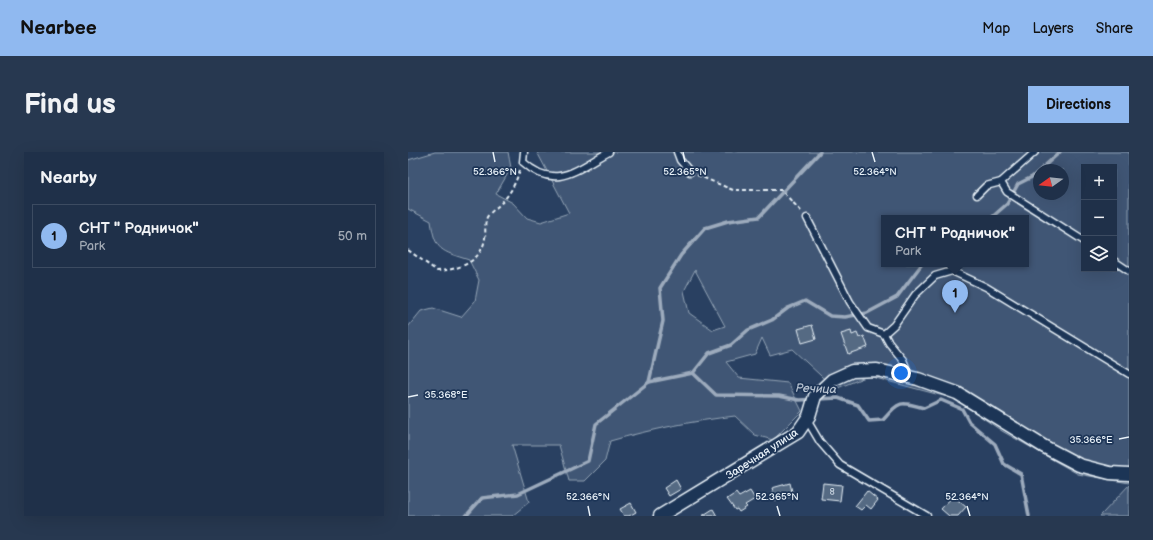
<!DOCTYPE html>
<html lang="en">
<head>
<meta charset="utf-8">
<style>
	body { margin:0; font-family:"Balsamiq Sans",sans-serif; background:#273850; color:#f1f3f6 }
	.controls { position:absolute; right:12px; top:12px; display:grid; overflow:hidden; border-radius:0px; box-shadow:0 4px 16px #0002 }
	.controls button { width:36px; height:36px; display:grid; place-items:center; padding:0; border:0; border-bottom:1px solid #3c4b61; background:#1f3049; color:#f1f3f6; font:20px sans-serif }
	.compass { position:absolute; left:625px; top:12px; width:36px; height:36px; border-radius:50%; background:#1f3049; box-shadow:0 4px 16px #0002; rotate:255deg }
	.you { position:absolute; left:493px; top:221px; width:14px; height:14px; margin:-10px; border:3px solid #fff; border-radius:50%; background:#1a73e8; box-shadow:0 0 0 6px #1a73e833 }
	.badge { display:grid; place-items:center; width:26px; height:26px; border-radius:50%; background:#90b9f0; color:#111; font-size:13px; font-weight:700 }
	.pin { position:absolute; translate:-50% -33px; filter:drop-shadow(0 1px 2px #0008) }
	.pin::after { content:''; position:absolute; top:21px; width:14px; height:12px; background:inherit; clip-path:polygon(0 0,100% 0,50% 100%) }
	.popup { position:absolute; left:473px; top:63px; width:148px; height:52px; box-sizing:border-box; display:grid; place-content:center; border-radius:0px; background:#1f3049; filter:drop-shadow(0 1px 3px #0005); font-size:13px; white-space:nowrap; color:#a1a9b4 }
	.popup b { font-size:15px; color:#f1f3f6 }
	.popup::after { content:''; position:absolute; left:50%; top:100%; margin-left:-8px; border:8px solid transparent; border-top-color:#1f3049 }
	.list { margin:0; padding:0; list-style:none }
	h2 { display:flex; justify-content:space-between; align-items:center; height:52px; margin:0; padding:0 16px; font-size:17px }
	h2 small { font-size:13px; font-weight:400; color:#a1a9b4 }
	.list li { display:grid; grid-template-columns:26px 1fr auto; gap:12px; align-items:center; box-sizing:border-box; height:64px; margin:0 8px 8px; padding:0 8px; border:1px solid #3c4b61; border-radius:0px }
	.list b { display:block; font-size:15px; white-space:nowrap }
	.list p { margin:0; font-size:13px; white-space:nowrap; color:#a1a9b4 }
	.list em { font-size:13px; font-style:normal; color:#a1a9b4 }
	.icon { flex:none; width:22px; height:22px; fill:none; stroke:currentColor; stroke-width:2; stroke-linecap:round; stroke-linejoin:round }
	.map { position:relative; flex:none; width:721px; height:364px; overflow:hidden; border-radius:0px }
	header { display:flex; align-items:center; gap:24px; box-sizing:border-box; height:56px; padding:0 20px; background:#90b9f0; color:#111 }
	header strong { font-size:19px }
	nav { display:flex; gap:22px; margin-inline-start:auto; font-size:14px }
	.intro { display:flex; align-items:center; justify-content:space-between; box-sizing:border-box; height:96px; padding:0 24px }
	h1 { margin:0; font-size:28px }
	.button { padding:10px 18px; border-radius:0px; background:#90b9f0; color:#111; font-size:14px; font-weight:700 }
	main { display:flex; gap:24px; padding:0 24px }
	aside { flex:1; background:#1f3049; border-radius:0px; box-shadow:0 4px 16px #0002 }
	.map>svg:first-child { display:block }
</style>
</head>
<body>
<header>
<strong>Nearbee</strong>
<nav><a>Map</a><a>Layers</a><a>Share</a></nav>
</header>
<div class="intro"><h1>Find us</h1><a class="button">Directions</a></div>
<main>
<aside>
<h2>Nearby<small></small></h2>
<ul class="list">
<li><span class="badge">1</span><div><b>СНТ &quot; Родничок&quot;</b><p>Park</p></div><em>50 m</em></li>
</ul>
</aside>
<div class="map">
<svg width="721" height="364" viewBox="0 0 721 364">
	<rect width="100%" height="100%" fill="#294061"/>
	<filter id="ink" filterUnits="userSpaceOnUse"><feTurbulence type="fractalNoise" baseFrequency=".025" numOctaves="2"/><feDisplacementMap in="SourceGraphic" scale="8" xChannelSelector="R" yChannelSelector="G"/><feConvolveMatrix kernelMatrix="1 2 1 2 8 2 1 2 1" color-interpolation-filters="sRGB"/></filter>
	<g filter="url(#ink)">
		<g fill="#415774" stroke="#94a4b6" fill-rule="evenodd">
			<path d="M27,0H100L103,16L88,42L105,51L119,66L133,70L161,61L129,0H721V331L670,322L594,279L547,247L460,224L427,237L384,197L362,203L354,186L347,202L318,210L331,226L380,231L394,259L365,288L347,283L327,264C285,269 244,277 202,289L197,309L177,329H161L151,293H104L121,350L104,364H0V175L13,159L25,156L53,165L67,149L71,128L61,108C33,99 27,99 23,69L0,57V8ZM676,15H706V117H676ZM631,18H655V42H631ZM476,66H618V112H476ZM287,118L317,174L305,178L281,161L276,139Z"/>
			<path d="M721,333V364H692L695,361Z"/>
		</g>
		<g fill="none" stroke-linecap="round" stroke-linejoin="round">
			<g stroke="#9dabbd" stroke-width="3.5">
				<path d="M632,18L652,0"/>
				<path d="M583,66L599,52L610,32L624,25L631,19"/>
				<path d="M285,221L308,243L371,244L391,248L430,246L450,253L461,269L475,268C492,249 491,249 516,256L533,248L554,257L561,270L587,292L596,312L613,322L621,364"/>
				<path d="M241,230L255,169L252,136L273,103L297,76L320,69L351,65L412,0"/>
				<path d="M58,364L74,346L110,342L180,309L188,272L241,230L285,221L301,201L323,193L340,178L364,168L380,156L397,149L422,164L437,165L459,161L489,145L514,112"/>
			</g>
		</g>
		<g fill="#556a83" stroke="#e8f1f8">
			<path d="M404,173L408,187L394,191L390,177Z"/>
			<path d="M443,179L444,183L449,181L451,186L456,184L460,195L440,202L433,182Z"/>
			<path d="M268,328L273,337L261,344L256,336Z"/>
			<path d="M382,331L385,344L368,349L364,336Z"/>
			<path d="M415,331L434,333L432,349L413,347Z"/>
			<path d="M342,339L347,347L337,353L339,355L331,360L329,357L327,358L319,347L328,341L331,345Z"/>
			<path d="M459,339L470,348L463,357L458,353L453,358L447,354Z"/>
			<path d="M545,344L558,355L550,364H541L533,357Z"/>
			<path d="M223,351L228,360L221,364H216L212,357Z"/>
			<path d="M305,357L309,364H294Z"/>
		</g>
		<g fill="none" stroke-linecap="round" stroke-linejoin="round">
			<defs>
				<g id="service">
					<path d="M116,0L115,10C148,40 170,16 201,0"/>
					<path d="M269,0L272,8L282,20"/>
					<path d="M627,0L593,30L599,40L676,89"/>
					<path d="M569,43L578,34L593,30"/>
					<path d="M399,66L442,150L460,176L476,182L486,173L507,143L527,124L544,119L578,135L721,222"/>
					<path d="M706,109L721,119"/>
					<path d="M476,182L481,191L495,208L502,225"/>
					<path d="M399,268L412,290L432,313L519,364"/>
				</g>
				<path id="minor" d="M252,364L390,280L401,264L407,244L424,228L444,219L469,218L510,227L549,241L635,294L671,313L702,321L721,322"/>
			</defs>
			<use href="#service" stroke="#e8f1f8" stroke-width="9"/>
			<use href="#minor" stroke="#e8f1f8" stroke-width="15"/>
			<g stroke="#e8f1f8" stroke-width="2" stroke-dasharray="4 3" stroke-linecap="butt">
				<path d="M289,23L325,38H373L394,60"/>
				<path d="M0,98L29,119C50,118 74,110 77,86C78,79 76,73 79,65C83,59 91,54 96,48C104,39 108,29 112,18"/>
			</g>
			<use href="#service" stroke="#1d3557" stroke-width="6"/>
			<use href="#minor" stroke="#1d3557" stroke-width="12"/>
		</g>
	</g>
	<path fill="none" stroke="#e8f1f8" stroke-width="1.5" d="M85,0L87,10M275,0L277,10M464,0L467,10M0,245L10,243M711,287L721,285M180,354L182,364M369,354L372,364M559,354L562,364"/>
	<g text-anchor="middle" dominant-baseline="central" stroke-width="3.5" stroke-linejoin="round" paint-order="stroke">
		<g font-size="9" fill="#c3cfdb">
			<text x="424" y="340">8</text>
		</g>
		<g font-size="11" fill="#e8f1f8" stroke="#1d3557">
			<text transform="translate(354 302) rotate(-33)">Заречная улица</text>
		</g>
		<g font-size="12" font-style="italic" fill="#b6c2d0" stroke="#1d3557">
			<text transform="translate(408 237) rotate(2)">Речица</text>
		</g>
	</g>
	<g font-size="10" text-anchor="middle" fill="#e8f1f8" stroke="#1d3557" stroke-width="3.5" stroke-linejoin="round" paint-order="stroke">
		<text x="87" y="23">52.366°N</text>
		<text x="277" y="23">52.365°N</text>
		<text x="467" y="23">52.364°N</text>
		<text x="38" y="246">35.368°E</text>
		<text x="683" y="291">35.366°E</text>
		<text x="180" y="348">52.366°N</text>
		<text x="369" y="348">52.365°N</text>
		<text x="559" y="348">52.364°N</text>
	</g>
</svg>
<div class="controls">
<button>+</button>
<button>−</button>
<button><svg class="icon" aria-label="layers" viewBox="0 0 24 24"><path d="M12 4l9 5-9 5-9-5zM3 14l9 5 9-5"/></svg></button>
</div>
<svg class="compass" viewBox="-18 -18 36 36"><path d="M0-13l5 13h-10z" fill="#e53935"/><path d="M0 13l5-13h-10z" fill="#a1a9b4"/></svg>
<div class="you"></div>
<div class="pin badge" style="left:547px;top:161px">1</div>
<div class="popup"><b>СНТ &quot; Родничок&quot;</b>Park</div>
</div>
</main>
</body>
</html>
